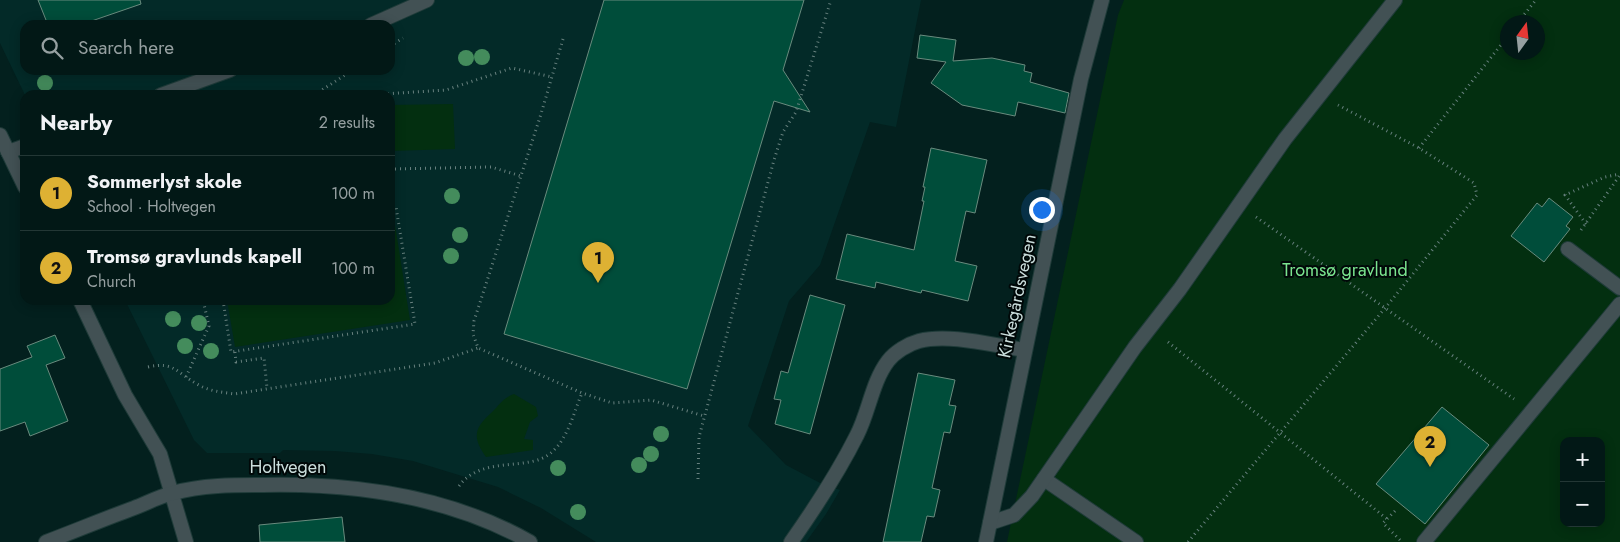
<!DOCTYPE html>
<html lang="en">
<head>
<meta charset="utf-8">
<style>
	body { margin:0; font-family:Jost,sans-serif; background:#0c211f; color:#f1f3f6 }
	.controls { position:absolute; right:15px; bottom:15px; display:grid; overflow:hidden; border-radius:10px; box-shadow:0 2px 12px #0003 }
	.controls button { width:45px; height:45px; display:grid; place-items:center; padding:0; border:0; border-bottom:1px solid #233735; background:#021816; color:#f1f3f6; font:25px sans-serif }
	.compass { position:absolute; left:1500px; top:15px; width:45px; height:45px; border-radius:50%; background:#021816; box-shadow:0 2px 12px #0003; rotate:15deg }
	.you { position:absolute; left:1041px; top:209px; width:18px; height:18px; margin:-12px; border:4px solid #fff; border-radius:50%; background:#1a73e8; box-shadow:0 0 0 8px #1a73e833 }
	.badge { display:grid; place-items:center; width:32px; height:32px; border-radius:50%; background:#deb133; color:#111; font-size:16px; font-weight:700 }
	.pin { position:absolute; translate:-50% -41px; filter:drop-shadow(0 1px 2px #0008) }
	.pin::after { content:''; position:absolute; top:26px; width:18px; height:15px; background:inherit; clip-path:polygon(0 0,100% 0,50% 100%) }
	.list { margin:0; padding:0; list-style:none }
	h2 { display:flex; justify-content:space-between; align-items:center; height:65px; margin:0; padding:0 20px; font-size:21px }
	h2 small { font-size:16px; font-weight:400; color:#96a0a1 }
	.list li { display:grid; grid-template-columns:32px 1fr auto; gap:15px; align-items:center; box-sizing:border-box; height:75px; padding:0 20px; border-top:1px solid #233735 }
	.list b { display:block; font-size:19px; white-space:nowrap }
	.list p { margin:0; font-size:16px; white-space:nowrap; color:#96a0a1 }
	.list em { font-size:16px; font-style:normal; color:#96a0a1 }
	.icon { flex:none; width:28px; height:28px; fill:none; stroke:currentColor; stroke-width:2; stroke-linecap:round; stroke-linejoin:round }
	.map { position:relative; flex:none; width:1620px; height:542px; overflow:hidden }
	.search { position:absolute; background:#021816; box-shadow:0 2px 12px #0003; left:20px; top:20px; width:375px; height:55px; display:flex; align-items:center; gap:12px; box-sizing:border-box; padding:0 18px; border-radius:15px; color:#96a0a1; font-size:19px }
	.panel { position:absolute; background:#021816; box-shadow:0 2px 12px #0003; left:20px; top:90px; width:375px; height:215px; border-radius:15px }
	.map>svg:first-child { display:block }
</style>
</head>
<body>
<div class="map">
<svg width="1620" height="542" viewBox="0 0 1620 542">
	<rect width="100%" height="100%" fill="#03201e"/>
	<path fill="#032a28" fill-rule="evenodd" d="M0,0H921L896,127L870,122L820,265L789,301L748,426L786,465L822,484L840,490L826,514L806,542H596L541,508L498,487L413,461L372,454L335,451L283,450L280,453H207L194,440L125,300H390V95H25L0,43ZM25,25H390V70H25Z"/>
	<g fill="#032f10" fill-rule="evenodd">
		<path d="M1124,0H1620V542H1007L1118,15ZM1508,22H1538V52H1508ZM1564,441H1601V523H1564Z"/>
		<path d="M453,104L455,149L390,151V105Z"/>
		<path d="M393,212L410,320L235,347L227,300H390V213Z"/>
		<path d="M514,394L536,407L538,416L530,422L524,439L533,440V450L486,457C468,432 479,425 496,408C502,401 506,397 514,394Z"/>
	</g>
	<g fill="#004d3a" stroke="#698b7e">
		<path d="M38,0H140L141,4L80,25H48Z"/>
		<path d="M604,0H804L783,70L810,112L774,101L687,389L504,334Z"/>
		<path d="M920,35L956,40L953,61L992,58L1025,65L1024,71L1032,73L1030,82L1069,93L1065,113L1018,102L1015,116L962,105L931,83L946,62L917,58Z"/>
		<path d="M931,148L987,160L975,213L966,211L955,261L977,266L968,301L922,290L921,293L876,282L875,288L836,279L847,234L914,250L924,201H922L925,187H923Z"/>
		<path d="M1549,198L1573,217L1566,226L1570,229L1544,262L1511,236L1537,203L1542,207Z"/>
		<path d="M810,295L845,305L810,434L775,424L781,400L774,399L781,371L788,373Z"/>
		<path d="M55,335L65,358L46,365L68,421L30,436L25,422L0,431V369L32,357L27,346Z"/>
		<path d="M918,373L955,380L949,405L956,406L950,433L944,432L932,488L940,490L934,517L927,516L921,542H883Z"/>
		<path d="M1442,407L1489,445L1425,524L1376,484Z"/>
		<path d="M342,517L345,542H260L259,525Z"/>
	</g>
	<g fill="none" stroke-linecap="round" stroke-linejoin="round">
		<defs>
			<g id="service">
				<path d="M371,25L427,0"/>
				<path d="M161,95L230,70"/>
				<path d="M8,152L25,146"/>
				<path d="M1568,249L1620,288"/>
				<path d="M1044,479L1136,542"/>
				<path d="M990,523L1014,515L1032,496L1135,347L1180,289L1285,139L1395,0"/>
				<path d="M791,542C815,508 838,473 857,435C869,412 872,382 888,361C895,352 908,344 919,341C950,333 995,346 1025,350"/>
				<path d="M1424,542L1620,304"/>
			</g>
			<g id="minor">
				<path d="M0,135L25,187"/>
				<path d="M80,300L125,395L160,454L186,542"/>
				<path d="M46,542C75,531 104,519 134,508C147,503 160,496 173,493C202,485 233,485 263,485C355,483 449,496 530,542"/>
			</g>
			<path id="tertiary" d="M986,542L1081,79L1102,0"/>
		</defs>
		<use href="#service" stroke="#1f3b39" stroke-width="16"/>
		<use href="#minor" stroke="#1f3b39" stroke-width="16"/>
		<use href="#tertiary" stroke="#1f3b39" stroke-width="16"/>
		<g stroke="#67807e" stroke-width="3" stroke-dasharray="1 4" stroke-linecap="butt">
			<path d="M1518,22L1536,0"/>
			<path d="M563,39L541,114L474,321L473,334L478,348L582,393L612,403L651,400L704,416"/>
			<path d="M390,46L403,38"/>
			<path d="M314,95L353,70"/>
			<path d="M368,95L446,90L512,68L552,77"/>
			<path d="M1419,148L1508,36"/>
			<path d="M390,169L491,167L521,176"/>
			<path d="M1256,217L1514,399"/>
			<path d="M1586,224L1565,195L1605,177L1620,174"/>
			<path d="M1581,230L1620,175"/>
			<path d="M223,300L231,352L415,324L396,207L390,208"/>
			<path d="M1168,342L1387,519"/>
			<path d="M235,352L236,362L264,358L267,388"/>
			<path d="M148,367C174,361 177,373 197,384C208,391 221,392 234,394L435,363L478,348"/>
			<path d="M186,377L209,326L203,300"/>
			<path d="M698,479L699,437L774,160L783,132L796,112L831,0"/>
			<path d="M459,486C483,454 529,473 552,452C568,438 574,412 582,393"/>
			<path d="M1395,511L1383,523L1402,542"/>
			<path d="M1188,542L1386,307L1477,195L1474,183L1419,148L1338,105"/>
		</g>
		<use href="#service" stroke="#425154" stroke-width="14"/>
		<use href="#minor" stroke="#425154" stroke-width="14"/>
		<use href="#tertiary" stroke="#425154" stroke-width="14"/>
	</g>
	<g fill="#448c5c">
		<circle cx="482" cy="57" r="8"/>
		<circle cx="466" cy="58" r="8"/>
		<circle cx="45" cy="83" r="8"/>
		<circle cx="452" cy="196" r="8"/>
		<circle cx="460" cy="235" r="8"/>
		<circle cx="451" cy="256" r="8"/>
		<circle cx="173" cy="319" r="8"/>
		<circle cx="199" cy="323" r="8"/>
		<circle cx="185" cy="346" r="8"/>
		<circle cx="211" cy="351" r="8"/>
		<circle cx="661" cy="434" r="8"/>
		<circle cx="651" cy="454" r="8"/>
		<circle cx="639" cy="465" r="8"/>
		<circle cx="558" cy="468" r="8"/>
		<circle cx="578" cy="512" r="8"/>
	</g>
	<g text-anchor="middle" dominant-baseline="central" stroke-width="4" stroke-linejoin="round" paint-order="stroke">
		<g font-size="18" fill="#7ae58f" stroke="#000808">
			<text x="1345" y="270">Tromsø gravlund</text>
		</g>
		<g font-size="18" fill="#cadedc" stroke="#000808">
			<text transform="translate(1017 296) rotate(-78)">Kirkegårdsvegen</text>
			<text x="288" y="467">Holtvegen</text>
		</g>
	</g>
</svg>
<div class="controls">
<button>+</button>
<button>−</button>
</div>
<svg class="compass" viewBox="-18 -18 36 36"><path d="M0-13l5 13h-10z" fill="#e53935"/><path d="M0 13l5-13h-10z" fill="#96a0a1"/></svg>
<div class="you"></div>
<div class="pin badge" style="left:598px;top:283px">1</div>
<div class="pin badge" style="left:1430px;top:467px">2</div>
<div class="search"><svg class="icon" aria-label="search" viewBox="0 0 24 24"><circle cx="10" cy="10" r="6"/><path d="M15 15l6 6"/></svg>Search here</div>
<section class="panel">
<h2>Nearby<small>2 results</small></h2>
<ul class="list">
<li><span class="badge">1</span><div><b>Sommerlyst skole</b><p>School · Holtvegen</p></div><em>100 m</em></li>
<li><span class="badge">2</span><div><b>Tromsø gravlunds kapell</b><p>Church</p></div><em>100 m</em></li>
</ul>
</section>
</div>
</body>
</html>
